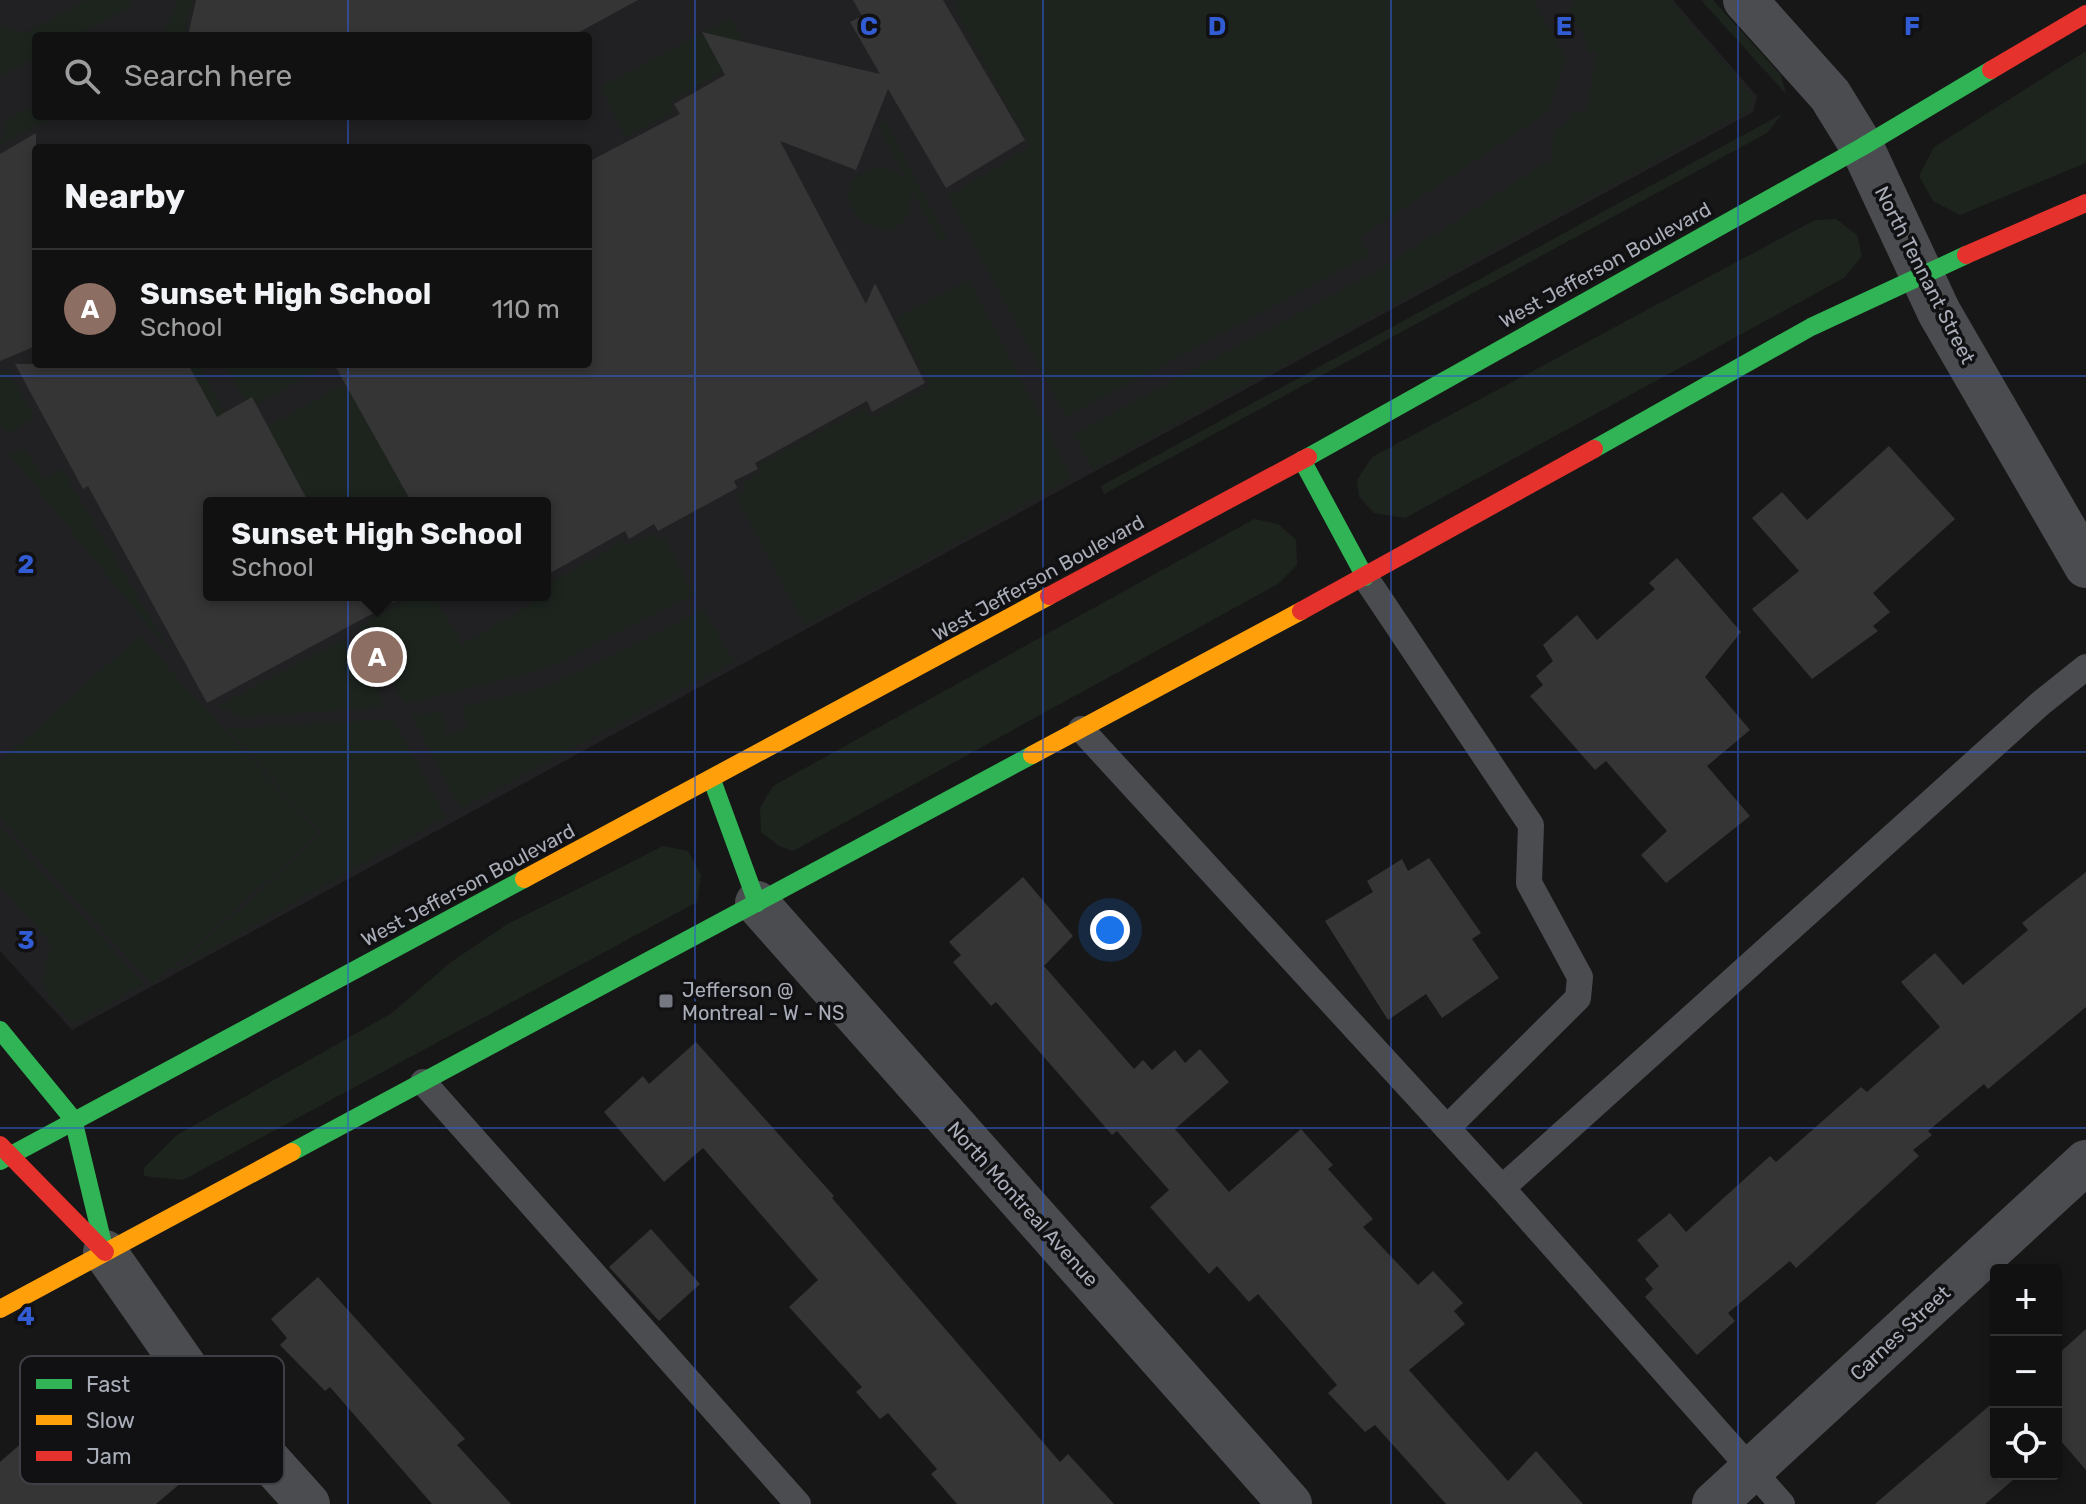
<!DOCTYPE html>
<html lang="en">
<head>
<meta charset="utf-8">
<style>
	body { margin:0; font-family:Rubik,sans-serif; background:#1e1f1f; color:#f1f3f6 }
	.controls { position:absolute; right:24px; bottom:24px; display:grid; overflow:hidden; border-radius:8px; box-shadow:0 4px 12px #0003 }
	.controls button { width:72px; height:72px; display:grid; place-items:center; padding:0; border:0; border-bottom:2px solid #303131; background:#111; color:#f1f3f6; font:40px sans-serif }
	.you { position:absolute; left:1110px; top:930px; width:28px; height:28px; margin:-20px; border:6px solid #fff; border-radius:50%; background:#1a73e8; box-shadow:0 0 0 12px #1a73e833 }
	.badge { display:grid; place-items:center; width:52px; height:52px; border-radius:50%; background:#757880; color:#fff; font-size:26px; font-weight:700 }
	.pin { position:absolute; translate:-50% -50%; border:4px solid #fff; box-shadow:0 2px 8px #0006 }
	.popup { position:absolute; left:203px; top:497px; width:348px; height:104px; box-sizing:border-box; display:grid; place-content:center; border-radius:8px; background:#111; filter:drop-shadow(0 2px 6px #0005); font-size:26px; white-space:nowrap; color:#9c9d9f }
	.popup b { font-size:30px; color:#f1f3f6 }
	.popup::after { content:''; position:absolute; left:50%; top:100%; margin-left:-16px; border:16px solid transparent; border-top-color:#111 }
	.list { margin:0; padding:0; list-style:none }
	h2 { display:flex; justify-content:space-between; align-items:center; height:104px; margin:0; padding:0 32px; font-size:34px }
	h2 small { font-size:26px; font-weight:400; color:#9c9d9f }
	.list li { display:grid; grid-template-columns:52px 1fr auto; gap:24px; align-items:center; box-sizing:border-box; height:120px; padding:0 32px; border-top:2px solid #303131 }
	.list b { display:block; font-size:30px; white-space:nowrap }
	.list p { margin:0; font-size:26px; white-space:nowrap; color:#9c9d9f }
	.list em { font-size:26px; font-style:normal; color:#9c9d9f }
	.icon { flex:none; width:44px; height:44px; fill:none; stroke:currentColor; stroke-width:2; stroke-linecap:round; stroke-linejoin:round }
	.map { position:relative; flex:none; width:2086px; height:1504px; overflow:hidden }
	.search { position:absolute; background:#111; box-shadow:0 4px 12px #0003; left:32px; top:32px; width:560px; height:88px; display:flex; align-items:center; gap:20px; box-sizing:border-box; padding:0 28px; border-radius:8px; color:#9c9d9f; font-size:30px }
	.panel { position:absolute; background:#111; box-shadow:0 4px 12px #0003; left:32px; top:144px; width:560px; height:224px; border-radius:8px }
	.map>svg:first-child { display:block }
</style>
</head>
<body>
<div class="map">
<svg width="2086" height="1504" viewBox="0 0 2086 1504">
	<rect width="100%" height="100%" fill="#171717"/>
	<path fill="#212123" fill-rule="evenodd" d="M0,0H1673L1757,96L1753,112L72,1030L0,951ZM36,36H588V116H36ZM36,148H588V364H36ZM209,503H545V595H209Z"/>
	<g fill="#1d241e">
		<path d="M86,0H131L129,8L75,36H36V57L0,77V26L24,34Z"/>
		<path d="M177,0H192L184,36H163Z"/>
		<path d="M957,0H1533L1566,57L1549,111L1360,237L1369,255L1066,417L948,196L1030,147L955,9Z"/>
		<path d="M1573,0H1670L1753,96L1749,110L1093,469L1074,434L1384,267L1552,159L1554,130L1569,121L1570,111L1586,113L1597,54L1587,51V42L1567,10L1576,4Z"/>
		<path d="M1701,0H1713L1781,75L1786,94Z"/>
		<path d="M731,18L750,56L670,102L674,112L625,137L601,87Z"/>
		<path d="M2086,51V163L1960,215L1933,201L1919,176L1934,147Z"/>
		<path d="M36,104V116H54L0,145L8,119Z"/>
		<path d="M1782,114L1767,133L1104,494L1101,486Z"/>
		<path d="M885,121L947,239L940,242L911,188C916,276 803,199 869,170C885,163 897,172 907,181L878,125Z"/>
		<path d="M1836,219L1857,235L1862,256L1844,278L1405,518L1374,513L1359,497L1357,480L1372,457L1815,220Z"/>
		<path d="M969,280L1072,478L805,626L736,496L746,491L742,483L762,473L758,465L865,408L871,418L931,386L896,318Z"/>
		<path d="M188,364H198L225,413L217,417Z"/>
		<path d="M224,364H318L320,369L256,405L245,401Z"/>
		<path d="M8,370L35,418L9,433L0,426V373Z"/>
		<path d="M345,383L412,503H309L267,427Z"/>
		<path d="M25,448L43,480L62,469L174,658L10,455Z"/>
		<path d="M1254,519L1278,524L1296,540L1297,565L1278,584L793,851L779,846L761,832L760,808L773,786Z"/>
		<path d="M652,533L656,541L664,537L693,595L548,668L406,704L359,627L415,595H434L462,644L532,604L528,596L545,595V586L624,540L629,546Z"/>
		<path d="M704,610L734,662L460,809L412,716L442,711L447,735L467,729L463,706L547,687Z"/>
		<path d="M139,636L319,833L153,985L0,818V762Z"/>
		<path d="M346,638L386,707L244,717L218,706Z"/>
		<path d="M393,719L446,817L173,971L322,833L227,729Z"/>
		<path d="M0,826L144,984L74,1024C39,986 37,995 52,945L0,886Z"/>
		<path d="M663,846L688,851L701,875L697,902L183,1180L144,1176V1168L177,1135L392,1013L451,962L506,925Z"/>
	</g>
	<g fill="#353536">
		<path d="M196,0H638L572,36H188Z"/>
		<path d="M853,0H943L1025,140L946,188L888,89L856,170L780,141L866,304L875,283L925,383L872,412L867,401L755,463L758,469L734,481L737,488L658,531L654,524L629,539L625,531L545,576V503H412L334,364H588V162L680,114L674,104L725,75L702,32L880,74L850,22L862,16Z"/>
		<path d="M36,133V346L0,361V154Z"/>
		<path d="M15,364H188L217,417L252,397L309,503H209V595H407L207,703L88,486L83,489Z"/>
		<path d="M1889,446L1955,519L1873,593L1890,612L1873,626L1878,631L1812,679L1752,609L1799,571L1752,518L1782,492L1807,520Z"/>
		<path d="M1677,558L1741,632L1705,677L1750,730L1707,766L1750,816L1666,883L1641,855L1667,831L1606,761L1595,770L1530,696L1543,685L1536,676L1553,661L1543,645L1577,615L1597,640L1655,589L1649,583Z"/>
		<path d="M1429,858L1481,933L1472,939L1499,978L1442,1018L1426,994L1388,1020L1325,921L1373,892L1367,881L1402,859L1408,871Z"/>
		<path d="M2086,872V1007L1988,1089L1984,1084L1928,1131L1932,1135L1913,1150L1919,1156L1796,1268L1790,1261L1728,1313L1735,1321L1697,1355L1645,1297L1653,1289L1645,1279L1659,1266L1637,1240L1670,1213L1686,1232L1770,1156L1776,1162L1861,1087L1867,1092L1940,1027L1901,982L1935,953L1963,985L2028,930L2022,923Z"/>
		<path d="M1023,877L1073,936L1044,966L1134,1069L1143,1060L1152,1070L1175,1050L1185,1063L1200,1049L1229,1082L1175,1129L1229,1192L1301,1129L1333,1165L1328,1169L1373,1219L1363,1227L1418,1285L1433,1271L1463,1303L1454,1311L1465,1324L1409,1370L1508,1481L1536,1451L1583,1504H1446L1375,1425L1365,1432L1328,1393L1337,1385L1258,1294L1249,1302L1217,1266L1209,1274L1150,1207L1169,1190L1117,1131L1112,1135L996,1002L991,1006L953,962L961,955L949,942Z"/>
		<path d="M696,1042L834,1196L832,1198L1060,1462L1068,1454L1114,1504H957L931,1474L937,1469L888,1413L880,1419L856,1392L862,1387L789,1307L818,1280L703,1148L664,1182L604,1112L643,1076L649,1084Z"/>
		<path d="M651,1229L700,1284L659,1321L609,1267Z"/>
		<path d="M318,1277L465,1439L457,1445L511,1504H432L330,1387L325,1391L280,1345L287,1338L271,1319Z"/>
		<path d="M2086,1329V1470L2060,1440L2056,1443V1356Z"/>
		<path d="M1996,1400V1474H2020L1985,1504H1875Z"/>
		<path d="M106,1412L144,1456L152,1448L182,1482L156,1504H0V1462L25,1440L46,1464Z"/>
	</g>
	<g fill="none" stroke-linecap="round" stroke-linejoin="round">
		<g stroke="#4b4c50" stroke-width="26">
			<path d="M1365,577L1531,825L1529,883L1580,977L1578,998L1447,1128"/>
			<path d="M1081,729L1502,1188L1782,1504"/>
			<path d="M423,1082L798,1504"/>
			<path d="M1502,1188L2041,703L2086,667"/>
		</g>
		<g stroke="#4b4c50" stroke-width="44">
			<path d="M1745,0L1830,95L1862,147L1939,312L2086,566"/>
			<path d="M757,903L1290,1504"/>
			<path d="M105,1252L188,1371L308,1504"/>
			<path d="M1714,1504L2086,1162"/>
		</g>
		<g stroke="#30b455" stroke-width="18">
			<path d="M1594,449L1811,327L1966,255"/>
			<path d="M1308,457L1862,147L1991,70"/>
			<path d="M1302,460L1365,577"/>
			<path d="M712,780L757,903"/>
			<path d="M0,1030L73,1119L105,1252"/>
			<path d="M292,1152L1032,755"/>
			<path d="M0,1161L524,879"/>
		</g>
		<g stroke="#ff9f0a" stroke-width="18">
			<path d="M1032,755L1301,611"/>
			<path d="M524,879L1049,596"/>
			<path d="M0,1309L292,1152"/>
		</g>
		<g stroke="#e5322d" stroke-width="18">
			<path d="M1991,70L2086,14"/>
			<path d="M1966,255L2086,203"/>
			<path d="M1049,596L1308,457"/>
			<path d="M1301,611L1594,449"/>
			<path d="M0,1145L105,1252"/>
		</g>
	</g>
	<path fill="none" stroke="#325cd3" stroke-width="2" stroke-opacity="0.55" d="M348,0V36M695,0V1504M1043,0V1504M1391,0V1504M1738,0V1504M348,116V148M348,364V1504M0,376H2086M0,752H2086M0,1128H2086"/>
	<rect fill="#757880" stroke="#111113" stroke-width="3" x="658" y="993" width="16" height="16" rx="4"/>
	<g text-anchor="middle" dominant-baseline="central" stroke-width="7" stroke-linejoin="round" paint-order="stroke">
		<g font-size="20" fill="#a8adb8" stroke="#111113">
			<text transform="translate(1605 265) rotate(-29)">West Jefferson Boulevard</text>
			<text transform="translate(1925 275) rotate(63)">North Tennant Street</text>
			<text transform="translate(1038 578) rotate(-29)">West Jefferson Boulevard</text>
			<text transform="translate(468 885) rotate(-28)">West Jefferson Boulevard</text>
			<text transform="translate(1023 1204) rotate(48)">North Montreal Avenue</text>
			<text transform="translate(1900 1333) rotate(-43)">Carnes Street</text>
		</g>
		<g font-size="20" fill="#a8adb8" stroke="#111113" text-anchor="start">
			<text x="682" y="990">Jefferson @<tspan x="682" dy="23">Montreal - W - NS</tspan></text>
		</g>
	</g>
	<rect x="20" y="1356" width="264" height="128" rx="12" fill="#111113" stroke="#3e4045" stroke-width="2"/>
	<rect x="36" y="1379" width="36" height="10" fill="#30b455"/>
	<rect x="36" y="1415" width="36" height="10" fill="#ff9f0a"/>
	<rect x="36" y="1451" width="36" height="10" fill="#e5322d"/>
	<g font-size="22" fill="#a8adb8">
		<text x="86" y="1392">Fast</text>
		<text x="86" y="1428">Slow</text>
		<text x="86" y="1464">Jam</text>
	</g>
	<g font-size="26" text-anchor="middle" font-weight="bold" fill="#325cd3" stroke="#111113" stroke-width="7" stroke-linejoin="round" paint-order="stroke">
		<text x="869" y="35">C</text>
		<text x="1217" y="35">D</text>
		<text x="1564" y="35">E</text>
		<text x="1912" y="35">F</text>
		<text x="26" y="573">2</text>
		<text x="26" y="949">3</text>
		<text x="26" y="1325">4</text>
	</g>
</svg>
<div class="controls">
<button>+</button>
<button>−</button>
<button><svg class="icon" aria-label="locate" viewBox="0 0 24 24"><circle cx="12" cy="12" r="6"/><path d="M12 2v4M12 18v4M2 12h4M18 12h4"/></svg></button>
</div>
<div class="you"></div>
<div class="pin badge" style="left:377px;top:657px;background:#8d6e63">A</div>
<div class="popup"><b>Sunset High School</b>School</div>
<div class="search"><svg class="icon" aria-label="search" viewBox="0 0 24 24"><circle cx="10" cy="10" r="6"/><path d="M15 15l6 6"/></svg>Search here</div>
<section class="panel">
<h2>Nearby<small></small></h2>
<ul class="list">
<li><span class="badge" style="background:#8d6e63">A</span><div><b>Sunset High School</b><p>School</p></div><em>110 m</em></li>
</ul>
</section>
</div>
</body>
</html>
